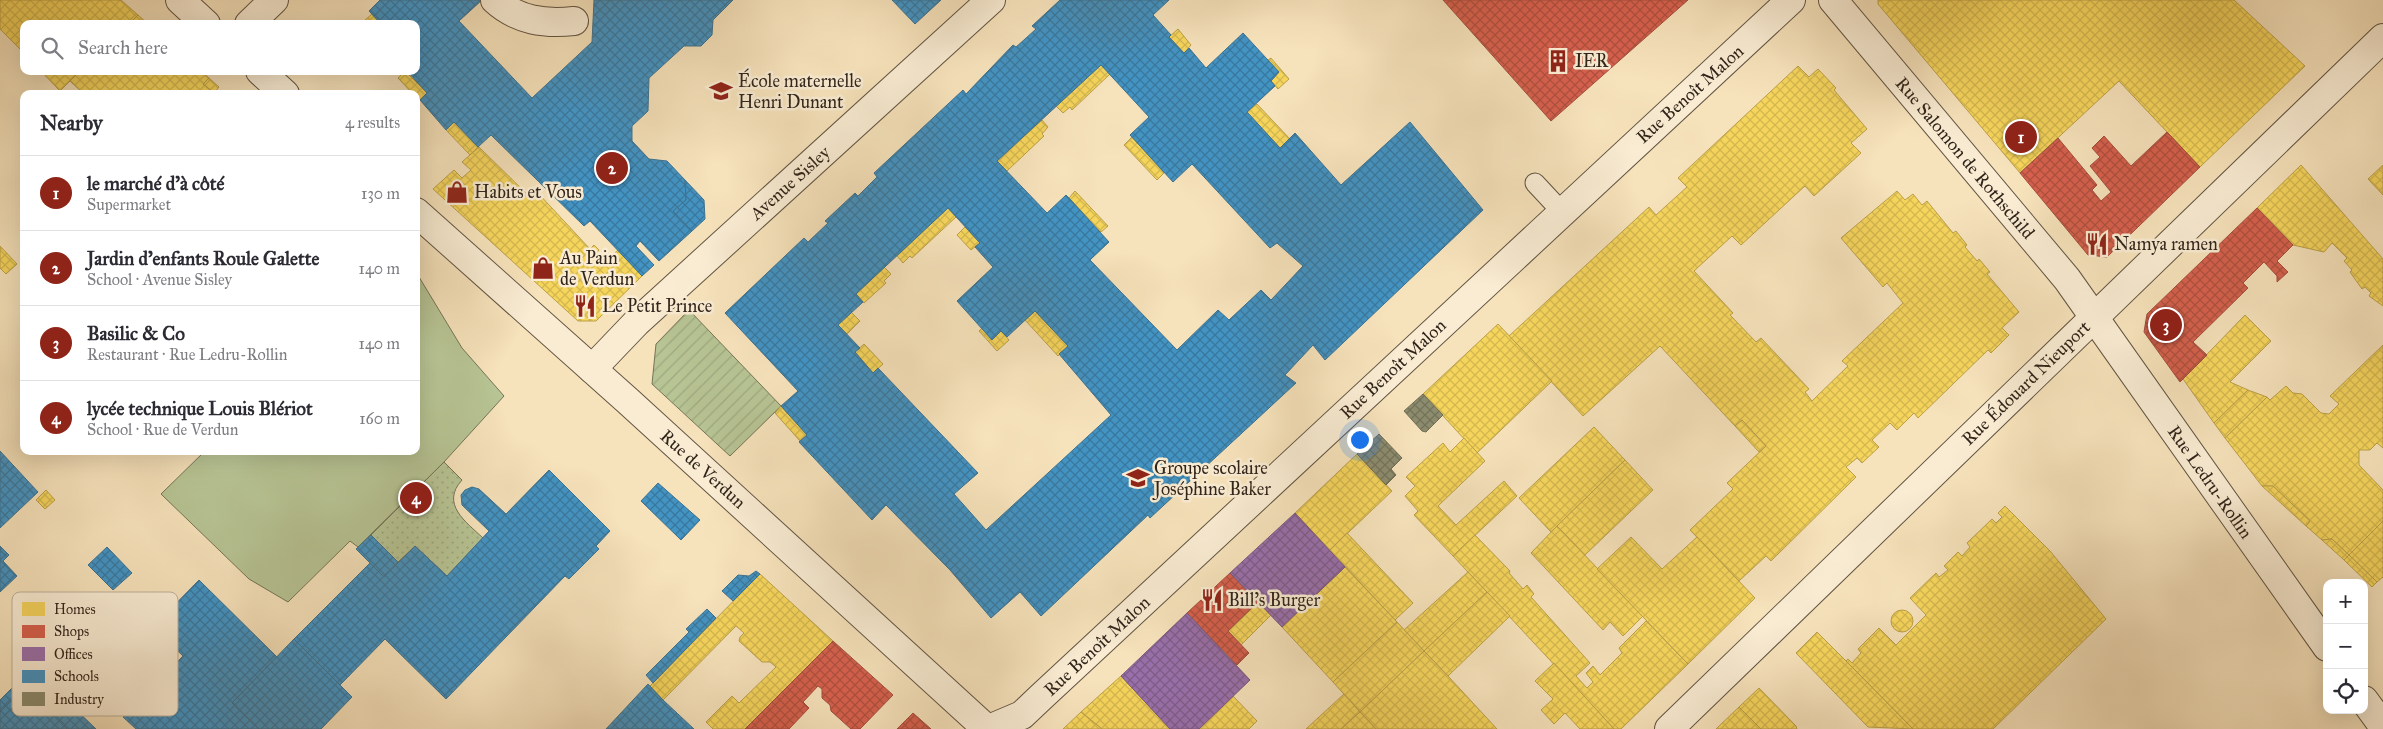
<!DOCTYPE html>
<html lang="en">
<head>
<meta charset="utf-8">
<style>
	body { margin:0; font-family:"IM FELL Great Primer",serif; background:#f7f7f7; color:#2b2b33 }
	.controls { position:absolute; right:15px; bottom:15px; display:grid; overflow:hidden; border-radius:10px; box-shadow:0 5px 20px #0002 }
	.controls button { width:45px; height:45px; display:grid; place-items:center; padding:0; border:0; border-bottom:1px solid #e1e1e2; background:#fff; color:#2b2b33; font:25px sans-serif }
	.you { position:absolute; left:1359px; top:439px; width:18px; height:18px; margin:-12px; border:4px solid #fff; border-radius:50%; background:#1a73e8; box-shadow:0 0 0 8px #1a73e833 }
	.badge { display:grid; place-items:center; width:32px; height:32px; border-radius:50%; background:#8f2418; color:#fff; font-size:16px; font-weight:700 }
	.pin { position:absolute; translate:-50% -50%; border:2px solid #fff; box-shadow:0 1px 5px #0006 }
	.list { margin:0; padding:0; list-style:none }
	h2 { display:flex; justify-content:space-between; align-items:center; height:65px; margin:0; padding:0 20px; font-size:21px }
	h2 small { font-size:16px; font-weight:400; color:#7c7c81 }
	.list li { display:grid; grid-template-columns:32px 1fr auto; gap:15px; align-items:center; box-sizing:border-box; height:75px; padding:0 20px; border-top:1px solid #e1e1e2 }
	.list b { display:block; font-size:19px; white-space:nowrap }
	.list p { margin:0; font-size:16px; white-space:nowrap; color:#7c7c81 }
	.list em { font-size:16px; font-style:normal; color:#7c7c81 }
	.icon { flex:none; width:28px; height:28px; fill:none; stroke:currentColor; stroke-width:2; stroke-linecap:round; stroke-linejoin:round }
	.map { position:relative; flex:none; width:2383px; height:729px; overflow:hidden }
	.search { position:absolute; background:#fff; box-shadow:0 5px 20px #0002; left:20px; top:20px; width:400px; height:55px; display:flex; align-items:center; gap:12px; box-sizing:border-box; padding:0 18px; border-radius:10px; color:#7c7c81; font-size:19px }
	.panel { position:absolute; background:#fff; box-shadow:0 5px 20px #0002; left:20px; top:90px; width:400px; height:365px; border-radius:10px }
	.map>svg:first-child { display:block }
</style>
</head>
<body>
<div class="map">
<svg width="2383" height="729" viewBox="0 0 2383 729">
	<defs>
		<pattern id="grass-dots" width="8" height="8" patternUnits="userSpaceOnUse" patternTransform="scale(1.25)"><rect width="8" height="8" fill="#b7c494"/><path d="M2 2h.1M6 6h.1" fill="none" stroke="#9ea87f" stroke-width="1.8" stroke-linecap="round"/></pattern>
		<pattern id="garden-furrows" width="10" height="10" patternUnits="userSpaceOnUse" patternTransform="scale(1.25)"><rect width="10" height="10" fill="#b7c494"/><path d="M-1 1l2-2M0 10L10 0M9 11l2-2" fill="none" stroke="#9ea87f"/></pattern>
		<pattern id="homes-cross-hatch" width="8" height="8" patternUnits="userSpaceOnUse" patternTransform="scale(1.25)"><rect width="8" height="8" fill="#f6d55c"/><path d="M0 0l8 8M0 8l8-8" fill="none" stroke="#d3b74f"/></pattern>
		<pattern id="shops-cross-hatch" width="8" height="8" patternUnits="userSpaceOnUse" patternTransform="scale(1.25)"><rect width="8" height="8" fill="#d6604d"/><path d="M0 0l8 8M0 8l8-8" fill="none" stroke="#ae4f3f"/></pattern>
		<pattern id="offices-cross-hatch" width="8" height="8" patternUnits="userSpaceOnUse" patternTransform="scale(1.25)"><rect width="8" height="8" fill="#9970ab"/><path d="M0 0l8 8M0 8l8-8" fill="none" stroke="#7d5c8a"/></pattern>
		<pattern id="schools-cross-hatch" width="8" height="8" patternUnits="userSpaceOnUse" patternTransform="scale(1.25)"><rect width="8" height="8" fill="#4393c3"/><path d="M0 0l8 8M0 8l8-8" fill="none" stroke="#38789e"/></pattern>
		<pattern id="industry-cross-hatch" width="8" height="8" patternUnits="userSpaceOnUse" patternTransform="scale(1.25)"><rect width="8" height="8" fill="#8c8c6e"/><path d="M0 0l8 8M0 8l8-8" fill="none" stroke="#73725a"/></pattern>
	</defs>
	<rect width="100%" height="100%" fill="#f6e2bb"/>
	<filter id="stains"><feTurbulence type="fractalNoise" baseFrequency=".004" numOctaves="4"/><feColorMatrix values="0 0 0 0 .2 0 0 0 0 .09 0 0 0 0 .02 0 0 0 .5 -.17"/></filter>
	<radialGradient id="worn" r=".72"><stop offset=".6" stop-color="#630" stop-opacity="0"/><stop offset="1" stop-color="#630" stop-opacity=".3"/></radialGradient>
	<path fill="url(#grass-dots)" stroke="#747457" d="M444,462L462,480C440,504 466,522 483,538L447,576L415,546L398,562L371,535Z"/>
	<path fill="#b7c494" stroke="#747457" d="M416,272L462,348L504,396L444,462L358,547L350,541L288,602L249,579L161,494L205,451H416Z"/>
	<path fill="url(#garden-furrows)" stroke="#747457" d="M689,310L781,406L730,456L652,384L656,344Z"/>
	<g fill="url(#homes-cross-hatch)" stroke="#bba048">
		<path d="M0,0H121L138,15L129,24H24V53L0,29Z"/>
		<path d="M1878,0H2234L2305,66L2200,167L2119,81L2020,173L1878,4Z"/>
		<path d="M372,14L381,24H367L364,21Z"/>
		<path d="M138,15L148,24H129Z"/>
		<path d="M1178,29L1191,45L1184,53L1169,37Z"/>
		<path d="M1271,58L1289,79L1278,89L1271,81L1279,72L1268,60Z"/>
		<path d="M1101,65L1110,74L1072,110L1070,107L1063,113L1056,106Z"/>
		<path d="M1798,66L1809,77L1818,69L1836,88L1834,90L1867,129L1851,143L1861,153L1814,196L1805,186L1741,245L1732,236L1694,271L1733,313L1730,315L1756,342L1761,338L1809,389L1805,392L1812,401L1848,366L1842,361L1903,303L1887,283L1883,287L1841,238L1897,191L1905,200L1913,194L1922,205L1927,201L1953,233L1956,231L1967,245L1965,247L1977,261L1979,259L1990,272L1987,274L2019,312L2002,328L2009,335L1991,353L1988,350L1918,418L1914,413L1897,430L1890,423L1872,440L1879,447L1862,463L1857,458L1846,467L1856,477L1771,561L1766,556L1739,581L1690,530L1733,489L1727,483L1766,446L1742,420L1735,426L1660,346L1583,416L1509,336L1649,207L1656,215L1687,187L1678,178Z"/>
		<path d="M41,71H80L60,91Z"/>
		<path d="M80,71H201L209,78L203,84L214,93L84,94L70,81Z"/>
		<path d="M405,71L427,93L420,100L416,94H413L398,78Z"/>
		<path d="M209,78L219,87L214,93L203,84Z"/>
		<path d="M1257,104L1290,139L1280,148L1247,112Z"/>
		<path d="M1042,120L1048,127L1042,134L1044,136L1007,171L997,161Z"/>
		<path d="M454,122L478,147L470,155L446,130Z"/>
		<path d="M1132,137L1164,173L1157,180L1124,145Z"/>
		<path d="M479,147L531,198L537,192L590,249L594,245L599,250L595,255L603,264L618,250L642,276L596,321H578L433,189L454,170L462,178L471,170L462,162Z"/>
		<path d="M2301,165L2383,259V306L2369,296L2371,293L2365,287L2362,289L2350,272L2352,270L2344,261L2347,258L2332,243L2324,252L2293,245L2257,208Z"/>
		<path d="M2383,165V195L2368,179Z"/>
		<path d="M1075,191L1108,226L1101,232L1069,198Z"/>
		<path d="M948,208L956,217L912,258L910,256L903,263L897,256Z"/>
		<path d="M965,227L980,243L971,250L957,235Z"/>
		<path d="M0,246L17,264L6,274L0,268Z"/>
		<path d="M884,267L891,274L884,281L886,283L864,303L856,294Z"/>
		<path d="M1035,311L1068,346L1058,356L1025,320Z"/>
		<path d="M851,312L860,321L847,334L838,325Z"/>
		<path d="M2245,315L2271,341L2230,382L2248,390L2214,423L2183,379Z"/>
		<path d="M1498,324L1552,381L1477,453L1423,394Z"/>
		<path d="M982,328L992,340L1001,331L1009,340L997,351L979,331Z"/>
		<path d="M864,344L883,364L873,373L855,352Z"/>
		<path d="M2383,345V448L2377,443L2370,450H2359V465L2383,490V521L2349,555L2332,539L2322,540L2306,526L2310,521L2273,486H2262L2225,438L2267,397L2270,400L2286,386L2293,393L2302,394L2321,413L2329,414L2339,404L2330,396Z"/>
		<path d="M2248,390L2267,397L2225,438L2214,423Z"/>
		<path d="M781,406L807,435L800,441L775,413Z"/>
		<path d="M1742,420L1766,446L1759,452L1735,426Z"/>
		<path d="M1594,427L1625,460L1551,532L1519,498Z"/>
		<path d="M1464,438L1485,461L1438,506L1456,525L1504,481L1517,496L1453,556L1414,515L1418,511L1405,496L1415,486L1406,477L1443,443L1450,452Z"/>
		<path d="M1357,454L1392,491L1330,550L1295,513Z"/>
		<path d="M1625,460L1653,490L1585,555L1557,526Z"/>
		<path d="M2262,486H2273L2310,521L2306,526Z"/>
		<path d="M46,490L55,500L45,509L36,500Z"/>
		<path d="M2005,506L2050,551L2106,619L1993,729H1913L1846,661L1848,659L1852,663L1861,653L1858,649L1879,628L1896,645L1926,615L1910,598L1936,573L1939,577L1948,570L1944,566L1958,552L1962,556L1970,547L1967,543L1992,519L1996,523L2002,517L1998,513Z"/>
		<path d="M2383,521V577L2377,582L2349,555Z"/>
		<path d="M1557,526L1643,616L1623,636L1610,622L1603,630L1531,553Z"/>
		<path d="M1347,533L1413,603L1395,620L1330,550Z"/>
		<path d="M1475,535L1510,571L1509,573L1523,589L1527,585L1534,594L1531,597L1590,663L1576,676L1587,688L1593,682L1586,673L1593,666L1600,675L1622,653L1619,648L1646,621L1688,664L1621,729H1614L1453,556Z"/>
		<path d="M1631,537L1662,569L1697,537L1755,598L1688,664L1597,569Z"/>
		<path d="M2332,539L2349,555L2344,560L2322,540Z"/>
		<path d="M2349,555L2377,582L2372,587L2344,560Z"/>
		<path d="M1345,567L1397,622L1333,682L1282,627Z"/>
		<path d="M1468,572L1487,592L1424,651L1404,630Z"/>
		<path d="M760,574L833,641L745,729H713L706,722L732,696L739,703L776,667L770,662H762L739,641L740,637L744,633L736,626L663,700L650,686Z"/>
		<path d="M1487,592L1510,616L1448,676L1424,651Z"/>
		<path d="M1258,602L1271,615L1241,645L1228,631Z"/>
		<circle cx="1902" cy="621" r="11"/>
		<path d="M1397,622L1424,651L1360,712L1333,682Z"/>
		<path d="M1817,632L1846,661L1913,729L1868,727L1796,653Z"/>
		<path d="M1424,651L1448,676L1497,729H1376L1360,712Z"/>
		<path d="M1554,663L1614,729H1580L1565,713L1554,724L1541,710L1553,699L1535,681Z"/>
		<path d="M1121,676L1170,729H1102L1081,712Z"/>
		<path d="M1759,688L1796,726L1797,729H1761L1739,707Z"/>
		<path d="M1344,694L1360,712L1341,729H1306Z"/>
		<path d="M1233,696L1257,721L1249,729H1199Z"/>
		<path d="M1739,707L1761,729H1716Z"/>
		<path d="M1081,712L1102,729H1063Z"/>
		<path d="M1360,712L1376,729H1341Z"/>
	</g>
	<g fill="url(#shops-cross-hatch)" stroke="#a44e3e">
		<path d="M1443,0H1688L1551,121Z"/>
		<path d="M2167,132L2200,167L2107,257L2088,255L2020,173L2058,138L2097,185L2092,190L2101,201L2111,192L2090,166L2100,157L2092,148L2104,136L2131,166Z"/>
		<path d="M2257,208L2293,245L2277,261L2288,272L2277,282V276L2264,262L2243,283L2248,288L2193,342L2207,355L2180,382L2144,332L2147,314Z"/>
		<path d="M1230,573L1258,602L1228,631L1249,653L1237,665L1187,613Z"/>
		<path d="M833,641L893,695L860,729H851L831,711L830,705L822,698V689L818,686L803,702L809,708L789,729H745Z"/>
		<path d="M913,713L931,729H897Z"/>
	</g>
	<g fill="url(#offices-cross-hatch)" stroke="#7a5980">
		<path d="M1295,513L1345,567L1282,627L1230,573Z"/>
		<path d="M1187,613L1250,680L1199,729H1170L1121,676Z"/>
	</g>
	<g fill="url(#schools-cross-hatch)" stroke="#3d7290" fill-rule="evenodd">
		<path d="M380,0H482L459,21L532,98L592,42L594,0H733L713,20L712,35L701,46H684L649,78L648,111L632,126V141L649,159L667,161L685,180L686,200L673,211L692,231L659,261L640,241L636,246L654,265L642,276L590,221L584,226L491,135L478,147L454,122L446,130L420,100L427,93L407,71H416V24H381L369,11Z"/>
		<path d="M892,0H941L915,24Z"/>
		<path d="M1060,0H1169L1153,15L1171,35L1169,37L1184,53L1189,48L1206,68L1243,33L1279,72L1271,81L1275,86L1247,112L1280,148L1295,133L1341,185L1410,122L1483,210L1325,360L1313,345L1285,375L1296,383L1150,518L1148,515L1041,616L1020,592L991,618L950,570L886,505L872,520L799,442L807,435L781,406L798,391L725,313L804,238L808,242L828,223L825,221L855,193L858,196L877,177L874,173L963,90L966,94L1013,45L1016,47L1025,39L1036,29L1032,26ZM1101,65L1149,117L1130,135L1173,182L1192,164L1270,248L1277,243L1303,266L1271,300L1261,290L1229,320L1218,310L1177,350L1090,260L1109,242L1069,198L1066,195L1047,213L997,161ZM948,208L980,243L975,247L993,267L957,301L992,340L1001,331L1007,337L1035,311L1068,346L1059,354L1111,415L986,530L954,494L978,473L878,368L873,373L855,352L860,348L838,325L863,302L856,294Z"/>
		<path d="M685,180L704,200L705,219L692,231L673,211L686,200Z"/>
		<path d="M0,451L38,492L0,528Z"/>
		<path d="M549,470L610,531L596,546L599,549L569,579L565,576L446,699L385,639L340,685L294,639L370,563L384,577L415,546L447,576L489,531L462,505L461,495L465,490L472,487L479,489L506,514Z"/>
		<path d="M658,483L700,520L681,540L641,501Z"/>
		<path d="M371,535L398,562L384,577L356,549Z"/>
		<path d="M0,546L9,555L3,561L17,576L0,592Z"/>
		<path d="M107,547L132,573L113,590L88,565Z"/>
		<path d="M756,571L760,574L733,601L722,591L738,575L749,576Z"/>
		<path d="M199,580L277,657L232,703L259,729H136L123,717L183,656L153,627Z"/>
		<path d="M707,609L716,618L653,683L646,675L689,632L686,629Z"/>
		<path d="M294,639L352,697L321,729H259L232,703Z"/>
		<path d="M38,673L96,729H67L38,700L40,698L27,685Z"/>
		<path d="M21,679L27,685L0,712V700Z"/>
		<path d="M648,684L663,700L694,729H606Z"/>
		<path d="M27,685L40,698L38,700L67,729H0V712Z"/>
	</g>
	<g fill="url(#industry-cross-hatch)" stroke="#706d55">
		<path d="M1423,394L1443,415L1426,432L1422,431L1404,411Z"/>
		<path d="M1379,434L1402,458L1391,469L1396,475L1386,485L1357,454Z"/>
	</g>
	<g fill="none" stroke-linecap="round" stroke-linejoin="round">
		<defs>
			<path id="service" d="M1535,183L1562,212"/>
			<path id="pedestrian" d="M495,0C518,21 545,24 574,21"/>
			<g id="minor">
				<path d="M1833,0L2067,279L2327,647"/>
				<path d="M249,24L274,0"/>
				<path d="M592,369L636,323L991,0"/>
				<path d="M2364,700L2383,726"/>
				<path d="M989,729L1022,715L1040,698L1791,0"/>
				<path d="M1669,729L2383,38"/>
			</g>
			<g id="tertiary">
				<path d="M180,0L206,24"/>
				<path d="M260,71L285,94"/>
				<path d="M416,212L628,401L987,729"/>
			</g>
		</defs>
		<use href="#service" stroke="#625442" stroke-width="21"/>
		<use href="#pedestrian" stroke="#625442" stroke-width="30"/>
		<use href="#minor" stroke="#625442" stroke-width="30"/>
		<use href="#tertiary" stroke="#625442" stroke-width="30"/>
		<use href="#service" stroke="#f9ecd3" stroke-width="19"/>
		<use href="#pedestrian" stroke="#f9ecd3" stroke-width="28"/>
		<use href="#minor" stroke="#f9ecd3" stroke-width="28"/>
		<use href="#tertiary" stroke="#f9ecd3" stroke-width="28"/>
	</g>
	<defs>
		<symbol id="building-bare" viewBox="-9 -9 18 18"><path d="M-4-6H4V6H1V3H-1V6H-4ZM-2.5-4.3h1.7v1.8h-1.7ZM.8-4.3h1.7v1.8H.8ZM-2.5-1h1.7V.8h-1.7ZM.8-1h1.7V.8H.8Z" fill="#8f2418" stroke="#f9ecd3" stroke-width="2.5" paint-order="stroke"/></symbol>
		<symbol id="school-bare" viewBox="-9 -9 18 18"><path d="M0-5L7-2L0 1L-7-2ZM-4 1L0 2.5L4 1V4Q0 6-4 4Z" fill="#8f2418" stroke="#f9ecd3" stroke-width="2.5" paint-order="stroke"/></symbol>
		<symbol id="shop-bare" viewBox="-9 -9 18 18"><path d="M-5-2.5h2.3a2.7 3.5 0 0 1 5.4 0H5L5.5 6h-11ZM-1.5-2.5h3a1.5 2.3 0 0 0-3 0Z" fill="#8f2418" stroke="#f9ecd3" stroke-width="2.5" paint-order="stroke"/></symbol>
		<symbol id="restaurant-bare" viewBox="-9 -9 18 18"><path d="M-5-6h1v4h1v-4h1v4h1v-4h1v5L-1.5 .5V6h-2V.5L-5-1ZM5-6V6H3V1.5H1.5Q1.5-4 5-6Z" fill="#8f2418" stroke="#f9ecd3" stroke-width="2.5" paint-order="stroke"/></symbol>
	</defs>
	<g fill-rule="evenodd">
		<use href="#building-bare" x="1542" y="45" width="32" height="32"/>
		<use href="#school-bare" x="705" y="75" width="32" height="32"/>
		<use href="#shop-bare" x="441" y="176" width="32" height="32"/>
		<use href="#restaurant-bare" x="2081" y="228" width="32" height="32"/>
		<use href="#shop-bare" x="527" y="252" width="32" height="32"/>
		<use href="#restaurant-bare" x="569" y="290" width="32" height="32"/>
		<use href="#school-bare" x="1122" y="462" width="32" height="32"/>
		<use href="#restaurant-bare" x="1196" y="584" width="32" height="32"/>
	</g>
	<g text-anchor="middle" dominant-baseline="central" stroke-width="5" stroke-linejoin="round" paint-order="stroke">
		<g font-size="18" fill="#30241a" stroke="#f9ecd3" text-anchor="start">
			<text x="1575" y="61">IER</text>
			<text x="738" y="81">École maternelle<tspan x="738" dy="21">Henri Dunant</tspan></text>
			<text x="474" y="192">Habits et Vous</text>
			<text x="2114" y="244">Namya ramen</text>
			<text x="560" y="258">Au Pain<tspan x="560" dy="21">de Verdun</tspan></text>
			<text x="602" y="306">Le Petit Prince</text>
			<text x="1154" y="468">Groupe scolaire<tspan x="1154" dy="21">Joséphine Baker</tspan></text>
			<text x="1228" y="600">Bill’s Burger</text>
		</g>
		<g font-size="18" fill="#30241a" stroke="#f9ecd3">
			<text transform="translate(1690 94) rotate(-42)">Rue Benoît Malon</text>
			<text transform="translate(1965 158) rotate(50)">Rue Salomon de Rothschild</text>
			<text transform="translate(790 183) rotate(-42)">Avenue Sisley</text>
			<text transform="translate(1393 369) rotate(-43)">Rue Benoît Malon</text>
			<text transform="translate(2026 383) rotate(-44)">Rue Édouard Nieuport</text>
			<text transform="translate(703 469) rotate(42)">Rue de Verdun</text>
			<text transform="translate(2210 482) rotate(55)">Rue Ledru-Rollin</text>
			<text transform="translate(1097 646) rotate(-43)">Rue Benoît Malon</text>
		</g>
	</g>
	<rect x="12" y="592" width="166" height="124" rx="8" fill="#f9ecd3" stroke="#bdb09c" stroke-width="1"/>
	<rect x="22" y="602" width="23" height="14" fill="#f6d55c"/>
	<rect x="22" y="625" width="23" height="13" fill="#d6604d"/>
	<rect x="22" y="647" width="23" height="14" fill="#9970ab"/>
	<rect x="22" y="670" width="23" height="13" fill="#4393c3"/>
	<rect x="22" y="692" width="23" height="14" fill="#8c8c6e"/>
	<g font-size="14" fill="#30241a">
		<text x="54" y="614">Homes</text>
		<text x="54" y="636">Shops</text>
		<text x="54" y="659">Offices</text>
		<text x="54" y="681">Schools</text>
		<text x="54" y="704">Industry</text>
	</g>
	<rect width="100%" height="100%" filter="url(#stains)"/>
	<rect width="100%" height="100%" fill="url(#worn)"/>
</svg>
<div class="controls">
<button>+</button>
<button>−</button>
<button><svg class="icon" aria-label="locate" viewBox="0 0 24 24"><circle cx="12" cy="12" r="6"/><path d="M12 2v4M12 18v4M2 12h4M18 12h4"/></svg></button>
</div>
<div class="you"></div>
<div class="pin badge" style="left:2021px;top:137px">1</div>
<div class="pin badge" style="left:612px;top:168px">2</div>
<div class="pin badge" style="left:2166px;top:325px">3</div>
<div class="pin badge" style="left:416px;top:498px">4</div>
<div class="search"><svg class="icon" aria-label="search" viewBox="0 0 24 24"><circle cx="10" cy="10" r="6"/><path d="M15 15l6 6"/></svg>Search here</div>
<section class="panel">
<h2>Nearby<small>4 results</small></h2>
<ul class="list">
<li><span class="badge">1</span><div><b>le marché d'à côté</b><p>Supermarket</p></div><em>130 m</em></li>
<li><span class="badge">2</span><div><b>Jardin d'enfants Roule Galette</b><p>School · Avenue Sisley</p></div><em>140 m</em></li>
<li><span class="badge">3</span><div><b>Basilic &amp; Co</b><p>Restaurant · Rue Ledru-Rollin</p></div><em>140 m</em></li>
<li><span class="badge">4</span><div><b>lycée technique Louis Blériot</b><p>School · Rue de Verdun</p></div><em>160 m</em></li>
</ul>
</section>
</div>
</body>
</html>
